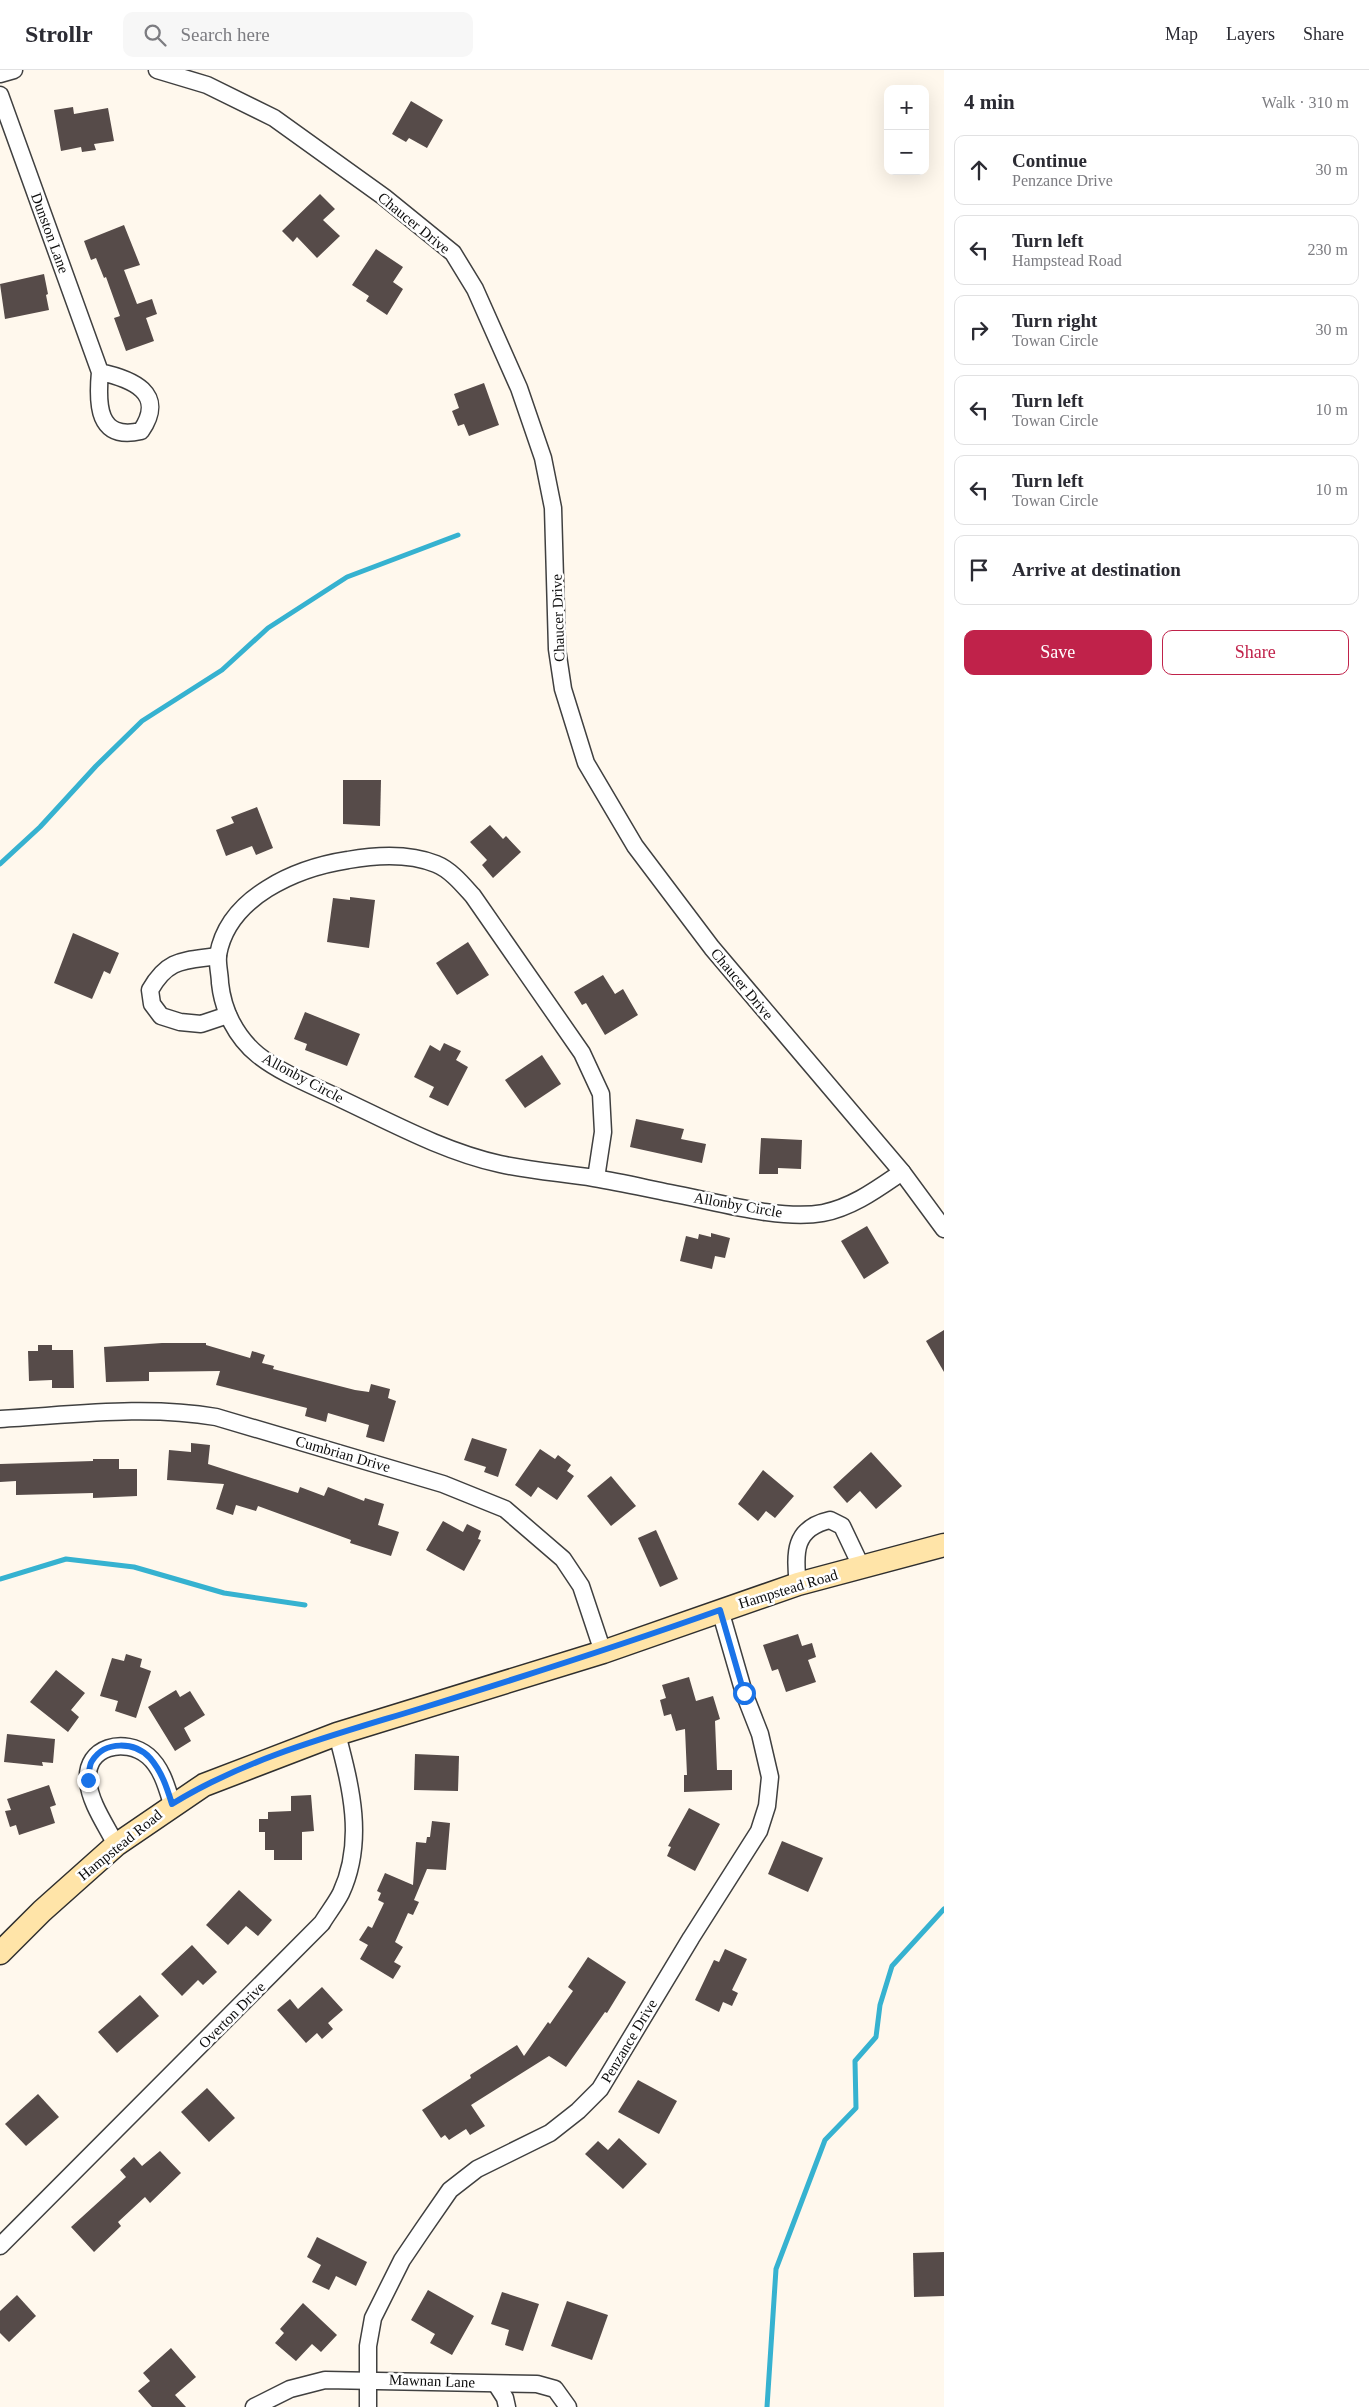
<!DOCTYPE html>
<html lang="en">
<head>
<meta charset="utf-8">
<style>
	body { margin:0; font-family:Georgia,serif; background:#f7f7f7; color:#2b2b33 }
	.controls { position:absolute; right:15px; top:15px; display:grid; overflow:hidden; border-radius:10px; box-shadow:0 5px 20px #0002 }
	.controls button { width:45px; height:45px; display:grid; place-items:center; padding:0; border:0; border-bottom:1px solid #e1e1e2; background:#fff; color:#2b2b33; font:25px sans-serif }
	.stop { position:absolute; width:15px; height:15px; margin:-11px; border:4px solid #1a73e8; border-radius:50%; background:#fff }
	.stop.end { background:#1a73e8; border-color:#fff; box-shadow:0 1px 5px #0008 }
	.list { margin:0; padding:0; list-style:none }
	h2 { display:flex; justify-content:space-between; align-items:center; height:65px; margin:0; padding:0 20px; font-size:21px }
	h2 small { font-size:16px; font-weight:400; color:#7c7c81 }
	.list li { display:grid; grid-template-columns:32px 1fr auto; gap:15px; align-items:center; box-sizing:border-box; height:70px; margin:0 10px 10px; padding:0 10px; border:1px solid #e1e1e2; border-radius:10px }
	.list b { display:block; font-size:19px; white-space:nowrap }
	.list p { margin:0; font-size:16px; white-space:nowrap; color:#7c7c81 }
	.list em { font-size:16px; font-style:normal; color:#7c7c81 }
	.actions { display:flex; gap:10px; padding:15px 20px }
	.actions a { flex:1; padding:11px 0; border:1px solid #c0224a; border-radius:10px; text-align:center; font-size:18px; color:#c0224a }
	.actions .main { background:#c0224a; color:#fff }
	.icon { flex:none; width:28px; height:28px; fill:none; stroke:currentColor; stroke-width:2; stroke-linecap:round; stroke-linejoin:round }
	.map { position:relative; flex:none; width:944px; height:2337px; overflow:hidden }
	header { display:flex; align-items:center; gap:30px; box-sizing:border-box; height:70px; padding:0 25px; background:#fff; border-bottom:1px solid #e1e1e2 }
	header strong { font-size:24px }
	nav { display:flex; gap:28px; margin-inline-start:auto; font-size:18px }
	.search { width:350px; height:45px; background:#f7f7f7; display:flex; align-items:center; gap:12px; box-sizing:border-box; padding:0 18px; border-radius:10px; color:#7c7c81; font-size:19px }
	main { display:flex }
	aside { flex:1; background:#fff }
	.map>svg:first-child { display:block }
</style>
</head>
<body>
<header>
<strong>Strollr</strong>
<div class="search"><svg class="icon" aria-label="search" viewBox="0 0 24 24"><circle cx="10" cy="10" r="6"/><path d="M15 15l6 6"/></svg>Search here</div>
<nav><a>Map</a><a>Layers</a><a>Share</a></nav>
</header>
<main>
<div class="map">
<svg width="944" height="2337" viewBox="0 0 944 2337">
	<rect width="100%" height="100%" fill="#fff8ed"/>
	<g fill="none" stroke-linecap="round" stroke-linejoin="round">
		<g stroke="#36b2d0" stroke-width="5">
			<path d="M0,794L40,757L96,696L142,651L222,600L268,558L347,507L458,465"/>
			<path d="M0,1509L66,1489L134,1497L224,1523L305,1535"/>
			<path d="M767,2337L776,2199L825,2070L856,2038L855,1991L876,1967L880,1935L892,1896L944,1839"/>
		</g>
	</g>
	<g fill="#564b49">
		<path d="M411,31L443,50L427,78L409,68L406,72L392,64Z"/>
		<path d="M73,37L74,44L108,38L114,71L94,74L96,80L82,82L81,77L61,81L54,40Z"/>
		<path d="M320,124L335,139L323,150L340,166L317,188L297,167L293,172L282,161Z"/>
		<path d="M124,155L140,195L124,200L137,234L152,229L157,244L146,248L154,271L126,281L114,248L120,246L106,207L104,208L96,188L91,190L84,171Z"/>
		<path d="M376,179L403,197L393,212L403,219L387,245L366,231L369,226L352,215Z"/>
		<path d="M44,204L48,224L46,225L49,240L5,249L0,214Z"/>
		<path d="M484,313L499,355L469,366L464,354L458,356L452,341L459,338L454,324Z"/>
		<path d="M343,710H381L380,756L343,754Z"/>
		<path d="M257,737L273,778L256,785L252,776L226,786L216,760L234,753L231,747Z"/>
		<path d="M490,755L503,769L506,766L521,782L493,808L482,795L487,790L470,772Z"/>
		<path d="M350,827L375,830L369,878L327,872L333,828L350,830Z"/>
		<path d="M73,863L119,883L110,904L104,901L92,929L54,913Z"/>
		<path d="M468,872L489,905L457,925L436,893Z"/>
		<path d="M603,905L615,924L623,919L638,945L605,965L586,933L582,935L574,922Z"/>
		<path d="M305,942L360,964L347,996L305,980L307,974L294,969Z"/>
		<path d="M444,973L461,981L456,990L468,997L448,1036L429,1027L434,1017L414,1007L430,975L440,981Z"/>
		<path d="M542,985L561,1014L525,1038L505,1010Z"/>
		<path d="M636,1049L684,1059L681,1069L706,1074L702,1093L630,1077Z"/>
		<path d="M761,1068L802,1070L801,1099L778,1098V1104H759Z"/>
		<path d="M867,1156L889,1193L864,1209L841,1171Z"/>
		<path d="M711,1163L730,1168L725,1188L715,1186L712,1199L680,1191L686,1166L698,1169L699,1164L711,1167Z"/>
		<path d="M944,1260V1302L926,1271Z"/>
		<path d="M162,1273H206V1275L250,1288L252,1281L265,1285L262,1293L274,1296L273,1299L355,1320L369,1322L371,1314L390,1319L388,1328L396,1331L384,1372L366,1367L369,1355L328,1343L326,1352L305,1346L307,1338L216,1315L220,1301L149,1302V1311L106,1312L104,1277Z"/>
		<path d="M38,1275H52V1280H73L74,1318H52V1310L29,1311L28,1281H38Z"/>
		<path d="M472,1368L507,1379L498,1407L484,1402L486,1397L464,1390Z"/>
		<path d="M191,1373L210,1375L208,1394L298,1423L300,1417L324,1426L328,1417L364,1431L365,1428L384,1434L378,1455L399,1462L391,1486L350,1473L351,1470L258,1436L256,1441L236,1435L233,1445L216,1439L224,1414L167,1410L169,1380L191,1382Z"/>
		<path d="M540,1379L555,1389L558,1385L571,1395L567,1401L574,1406L557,1430L538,1417L531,1427L515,1415Z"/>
		<path d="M871,1382L902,1416L876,1439L860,1421L847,1433L833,1417Z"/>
		<path d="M93,1389H119V1399H137V1426L93,1428V1423L16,1425V1411L0,1412V1394L93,1391Z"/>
		<path d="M763,1400L794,1426L775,1448L766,1441L758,1451L738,1434Z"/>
		<path d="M611,1406L636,1436L611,1456L587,1426Z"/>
		<path d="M443,1451L463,1462L467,1454L481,1461L478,1469L481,1470L464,1501L426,1480Z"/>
		<path d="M656,1460L678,1509L660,1517L638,1468Z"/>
		<path d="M798,1564L802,1576L812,1573L816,1587L808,1590L816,1612L786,1622L778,1599L772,1601L763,1575Z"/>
		<path d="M126,1584L142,1589L140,1597L151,1601L136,1648L115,1641L118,1631L100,1626L112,1588L124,1591Z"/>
		<path d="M56,1600L85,1623L71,1640L79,1647L68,1662L30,1632Z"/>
		<path d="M689,1607L696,1631L713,1626L720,1649L715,1651L717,1700H732V1720L684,1722V1705H687L685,1659L676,1661L671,1644L664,1646L660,1630L666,1628L662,1615Z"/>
		<path d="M176,1620L180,1627L190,1621L205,1645L184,1658L191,1671L175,1681L148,1637Z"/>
		<path d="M7,1664L55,1669L53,1693L42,1692L43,1696L4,1692Z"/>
		<path d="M415,1684L459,1686L458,1721L414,1720Z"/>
		<path d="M49,1715L56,1735L50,1737L55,1753L19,1765L16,1755L10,1757L5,1741L11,1740L7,1729Z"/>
		<path d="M311,1725L314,1761L302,1762V1790H274V1780H265V1762H259V1749H268V1742L291,1741V1726Z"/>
		<path d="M689,1738L720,1754L695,1801L667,1786L671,1777L668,1776Z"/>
		<path d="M432,1751L450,1753L446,1800L427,1799L414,1830L419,1832L413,1845L408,1843L395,1872L403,1877L394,1892L401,1896L393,1909L360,1889L368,1875L359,1870L368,1856L372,1858L384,1833L378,1830L381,1823L377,1821L385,1803L413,1815L416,1772L426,1773L427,1767H430Z"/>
		<path d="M782,1771L823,1788L808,1822L768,1804Z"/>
		<path d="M239,1820L272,1850L258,1866L246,1856L228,1875L206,1855Z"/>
		<path d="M192,1875L217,1902L203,1915L198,1910L182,1926L161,1904Z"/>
		<path d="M725,1879L747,1889L732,1920L738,1923L732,1936L723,1932L719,1942L695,1930L714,1890L719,1892Z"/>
		<path d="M588,1887L626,1912L607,1943L605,1942L566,1997L549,1986L471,2035L485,2056L470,2065L466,2059L449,2070L445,2065L441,2068L422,2040L471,2008L470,2005L517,1975L524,1986L548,1952L550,1954L573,1921L568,1917Z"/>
		<path d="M322,1917L343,1940L328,1953L333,1959L322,1969L317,1963L306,1973L277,1940L290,1929L298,1939Z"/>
		<path d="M140,1925L159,1946L117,1983L98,1962Z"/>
		<path d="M638,2010L677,2031L659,2064L618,2042Z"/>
		<path d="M207,2018L235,2048L209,2072L181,2042Z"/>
		<path d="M38,2024L59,2047L26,2076L5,2054Z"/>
		<path d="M619,2068L647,2094L623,2119L585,2084L598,2071L608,2080Z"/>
		<path d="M160,2081L181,2103L150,2133L145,2127L118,2152L121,2156L94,2182L71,2157L126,2107L120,2100L134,2087L142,2096Z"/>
		<path d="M317,2167L367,2192L356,2216L336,2206L329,2220L312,2212L321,2195L307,2187Z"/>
		<path d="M944,2182V2226L914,2227L913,2183Z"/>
		<path d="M428,2220L474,2246L452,2285L430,2273L435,2264L411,2250Z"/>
		<path d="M502,2222L539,2234L523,2281L505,2275L509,2260L491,2254Z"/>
		<path d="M17,2225L36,2246L9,2272L0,2263V2241Z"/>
		<path d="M567,2231L608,2245L592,2290L551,2276Z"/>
		<path d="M303,2233L337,2265L321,2282L312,2274L296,2291L275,2273L284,2263L280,2259Z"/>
		<path d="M171,2278L196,2307L175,2325L186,2337H152L138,2321L150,2311L143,2303Z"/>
	</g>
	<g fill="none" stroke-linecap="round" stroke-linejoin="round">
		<defs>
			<g id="street">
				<path d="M157,0L207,15L274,48L384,127L453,183L475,219L519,318L543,388L553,438L557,579L563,619L586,693L635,776L712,878L902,1102L944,1159"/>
				<path d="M0,4L14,0"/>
				<path d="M0,25L100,302C97,334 97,371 141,361C167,323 132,309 100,302"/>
				<path d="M218,886C184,891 168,888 150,920L152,934L161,946L180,952L201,954L228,945"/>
				<path d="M596,1108L603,1062L601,1024L582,983L473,826C463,815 451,800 436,794C409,783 376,785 348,790C296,798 228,827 218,885C217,894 220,905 220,913C223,941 236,967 258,985C282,1004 314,1016 341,1029C392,1053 445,1082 500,1094C531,1101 563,1103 594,1108C619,1112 645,1118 670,1123C714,1131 780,1151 823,1143C853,1137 877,1119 902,1102"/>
				<path d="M0,1349C72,1345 145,1335 216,1347L443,1414L505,1439L563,1489L581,1516L603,1582"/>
				<path d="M798,1514C794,1483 794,1458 830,1450L842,1456L861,1496"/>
				<path d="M116,1775C106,1755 90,1733 88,1711C85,1676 125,1667 148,1686C162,1698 167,1718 172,1734"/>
				<path d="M0,2176L322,1853C328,1843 336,1833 341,1823C365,1771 351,1717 337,1664"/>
				<path d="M496,2314L505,2328L507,2337"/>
				<path d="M254,2337L290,2319L325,2310L537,2314L555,2319L568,2337"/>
				<path d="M368,2337V2276L373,2248L402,2190L423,2159L450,2120L477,2099L550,2063L578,2041L600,2019L691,1868L759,1761L767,1736L770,1707L760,1664L744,1623L720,1540"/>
			</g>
			<path id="secondary" d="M0,1883L42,1841L116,1775L204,1715L337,1664L603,1582L798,1514L944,1475"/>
		</defs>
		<use href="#street" stroke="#404040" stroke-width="19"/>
		<use href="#secondary" stroke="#2f2f2f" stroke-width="25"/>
		<use href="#street" stroke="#fff" stroke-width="16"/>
		<use href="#secondary" stroke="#ffe4a8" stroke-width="22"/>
	</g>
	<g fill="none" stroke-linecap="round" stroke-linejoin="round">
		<path stroke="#1a73e8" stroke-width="6" d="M88,1710C89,1704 89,1695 92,1691C105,1670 135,1672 150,1688C162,1702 167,1718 172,1734C248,1687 338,1664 422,1638C522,1607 622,1575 720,1540L744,1623"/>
	</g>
	<g text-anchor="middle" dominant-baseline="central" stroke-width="5" stroke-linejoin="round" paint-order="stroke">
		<g font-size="15" fill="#0d0d0d" stroke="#fff">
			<text transform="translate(414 153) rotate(39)">Chaucer Drive</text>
			<text transform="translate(50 163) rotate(70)">Dunston Lane</text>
			<text transform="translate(558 548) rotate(-92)">Chaucer Drive</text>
			<text transform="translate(742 914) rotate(50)">Chaucer Drive</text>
			<text transform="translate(303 1008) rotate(28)">Allonby Circle</text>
			<text transform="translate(738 1135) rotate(10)">Allonby Circle</text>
			<text transform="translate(343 1384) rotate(16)">Cumbrian Drive</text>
			<text transform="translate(788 1519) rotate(-17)">Hampstead Road</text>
			<text transform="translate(120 1775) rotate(-39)">Hampstead Road</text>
			<text transform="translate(232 1945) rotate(-45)">Overton Drive</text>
			<text transform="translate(629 1971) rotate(-59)">Penzance Drive</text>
			<text transform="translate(432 2311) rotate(2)">Mawnan Lane</text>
		</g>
	</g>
</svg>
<div class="controls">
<button>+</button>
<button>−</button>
</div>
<div class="stop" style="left:744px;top:1623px"></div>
<div class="stop end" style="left:88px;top:1710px"></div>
</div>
<aside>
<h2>4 min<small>Walk · 310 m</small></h2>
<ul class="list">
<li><svg class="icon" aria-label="ahead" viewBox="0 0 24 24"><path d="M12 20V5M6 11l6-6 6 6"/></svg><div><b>Continue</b><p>Penzance Drive</p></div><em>30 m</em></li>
<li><svg class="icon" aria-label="left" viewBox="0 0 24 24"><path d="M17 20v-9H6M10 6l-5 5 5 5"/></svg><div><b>Turn left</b><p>Hampstead Road</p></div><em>230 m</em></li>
<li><svg class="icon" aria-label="right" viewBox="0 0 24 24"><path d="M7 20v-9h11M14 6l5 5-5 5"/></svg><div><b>Turn right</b><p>Towan Circle</p></div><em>30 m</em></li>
<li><svg class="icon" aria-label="left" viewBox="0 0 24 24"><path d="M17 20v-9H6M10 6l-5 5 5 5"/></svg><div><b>Turn left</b><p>Towan Circle</p></div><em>10 m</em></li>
<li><svg class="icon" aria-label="left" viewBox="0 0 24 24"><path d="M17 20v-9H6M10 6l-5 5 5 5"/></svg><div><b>Turn left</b><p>Towan Circle</p></div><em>10 m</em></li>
<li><svg class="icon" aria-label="arrive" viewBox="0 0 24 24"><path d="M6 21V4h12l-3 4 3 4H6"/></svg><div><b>Arrive at destination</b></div></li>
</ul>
<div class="actions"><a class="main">Save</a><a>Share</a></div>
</aside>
</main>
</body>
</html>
